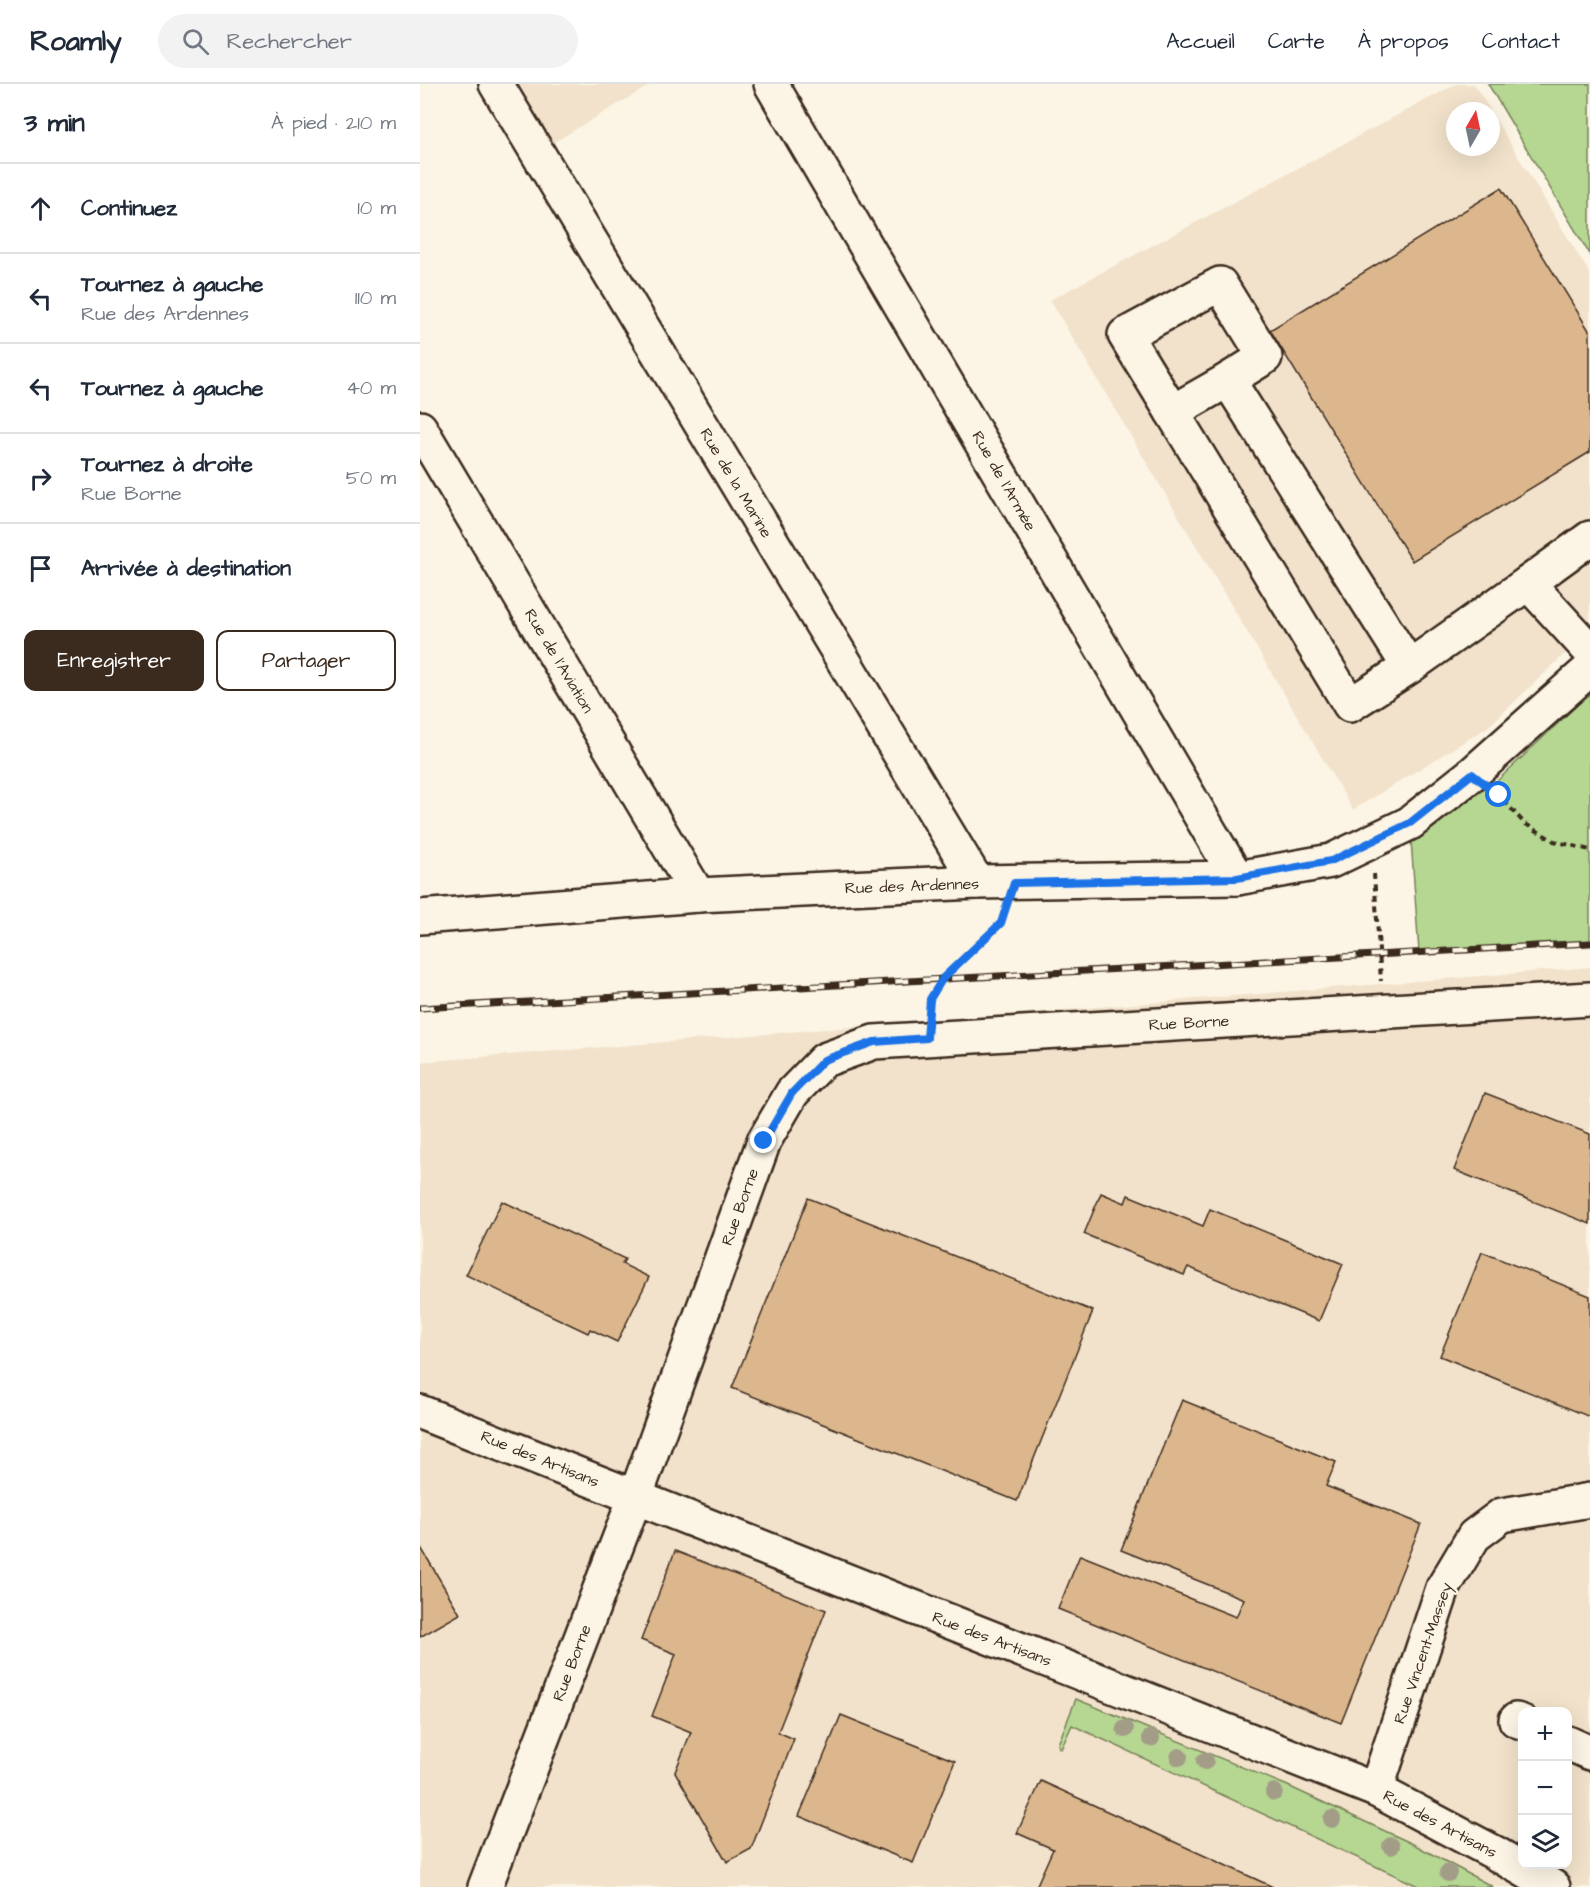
<!DOCTYPE html>
<html lang="fr">
<head>
<meta charset="utf-8">
<style>
	body { margin:0; font-family:"Architects Daughter",sans-serif; background:#f2f2f3; color:#1f2937 }
	.controls { position:absolute; right:18px; bottom:18px; display:grid; overflow:hidden; border-radius:12px; box-shadow:0 6px 24px #0002 }
	.controls button { width:54px; height:54px; display:grid; place-items:center; padding:0; border:0; border-bottom:2px solid #e0e1e3; background:#fff; color:#1f2937; font:30px sans-serif }
	.compass { position:absolute; left:1026px; top:18px; width:54px; height:54px; border-radius:50%; background:#fff; box-shadow:0 6px 24px #0002; rotate:9deg }
	.stop { position:absolute; width:18px; height:18px; margin:-14px; border:4px solid #1a73e8; border-radius:50%; background:#fff }
	.stop.end { background:#1a73e8; border-color:#fff; box-shadow:0 2px 6px #0008 }
	.list { margin:0; padding:0; list-style:none }
	h2 { display:flex; justify-content:space-between; align-items:center; height:78px; margin:0; padding:0 24px; font-size:26px }
	h2 small { font-size:20px; font-weight:400; color:#747a83 }
	.list li { display:grid; grid-template-columns:39px 1fr auto; gap:18px; align-items:center; box-sizing:border-box; height:90px; padding:0 24px; border-top:2px solid #e0e1e3 }
	.list b { display:block; font-size:22px; white-space:nowrap }
	.list p { margin:0; font-size:20px; white-space:nowrap; color:#747a83 }
	.list em { font-size:20px; font-style:normal; color:#747a83 }
	.actions { display:flex; gap:12px; padding:18px 24px }
	.actions a { flex:1; padding:14px 0; border:2px solid #3b2a1e; border-radius:12px; text-align:center; font-size:21px; color:#3b2a1e }
	.actions .main { background:#3b2a1e; color:#fff }
	.icon { flex:none; width:33px; height:33px; fill:none; stroke:currentColor; stroke-width:2; stroke-linecap:round; stroke-linejoin:round }
	.map { position:relative; flex:none; width:1170px; height:1803px; overflow:hidden }
	header { display:flex; align-items:center; gap:36px; box-sizing:border-box; height:84px; padding:0 30px; background:#fff; border-bottom:2px solid #e0e1e3 }
	header strong { font-size:28px }
	nav { display:flex; gap:33px; margin-inline-start:auto; font-size:21px }
	.search { width:420px; height:54px; background:#f2f2f3; display:flex; align-items:center; gap:15px; box-sizing:border-box; padding:0 21px; border-radius:33px; color:#747a83; font-size:22px }
	main { display:flex }
	aside { flex:1; background:#fff }
	.map>svg:first-child { display:block }
</style>
</head>
<body>
<header>
<strong>Roamly</strong>
<div class="search"><svg class="icon" aria-label="search" viewBox="0 0 24 24"><circle cx="10" cy="10" r="6"/><path d="M15 15l6 6"/></svg>Rechercher</div>
<nav><a>Accueil</a><a>Carte</a><a>À propos</a><a>Contact</a></nav>
</header>
<main>
<aside>
<h2>3 min<small>À pied · 210 m</small></h2>
<ul class="list">
<li><svg class="icon" aria-label="ahead" viewBox="0 0 24 24"><path d="M12 20V5M6 11l6-6 6 6"/></svg><div><b>Continuez</b></div><em>10 m</em></li>
<li><svg class="icon" aria-label="left" viewBox="0 0 24 24"><path d="M17 20v-9H6M10 6l-5 5 5 5"/></svg><div><b>Tournez à gauche</b><p>Rue des Ardennes</p></div><em>110 m</em></li>
<li><svg class="icon" aria-label="left" viewBox="0 0 24 24"><path d="M17 20v-9H6M10 6l-5 5 5 5"/></svg><div><b>Tournez à gauche</b></div><em>40 m</em></li>
<li><svg class="icon" aria-label="right" viewBox="0 0 24 24"><path d="M7 20v-9h11M14 6l5 5-5 5"/></svg><div><b>Tournez à droite</b><p>Rue Borne</p></div><em>50 m</em></li>
<li><svg class="icon" aria-label="arrive" viewBox="0 0 24 24"><path d="M6 21V4h12l-3 4 3 4H6"/></svg><div><b>Arrivée à destination</b></div></li>
</ul>
<div class="actions"><a class="main">Enregistrer</a><a>Partager</a></div>
</aside>
<div class="map">
<svg width="1170" height="1803" viewBox="0 0 1170 1803">
	<rect width="100%" height="100%" fill="#fcf5e5"/>
	<filter id="ink" filterUnits="userSpaceOnUse"><feTurbulence type="fractalNoise" baseFrequency=".0167" numOctaves="2"/><feDisplacementMap in="SourceGraphic" scale="12" xChannelSelector="R" yChannelSelector="G"/><feConvolveMatrix kernelMatrix="1 2 1 2 8 2 1 2 1" color-interpolation-filters="sRGB"/></filter>
	<g filter="url(#ink)">
		<g fill="#f2e2cb" fill-rule="evenodd">
			<path d="M95,0H232L131,60Z"/>
			<path d="M1036,0H1054L1071,27H1035V63H1071V28L1170,190V546L1068,643L933,726L630,216Z"/>
			<path d="M1170,883V1803H0V978ZM1102,1628H1148V1780H1102Z"/>
		</g>
		<g fill="#b5d792" stroke="#788058" stroke-width="1.5">
			<path d="M1068,0H1170V171Z"/>
			<path d="M1170,609V859L999,868L991,756L1079,695Z"/>
			<path d="M656,1615L868,1702L993,1760L1073,1803H1000L652,1641L641,1665L639,1664L638,1660Z"/>
		</g>
		<g fill="#dcb78d" stroke="#3b2a1e" stroke-width="1.5">
			<path d="M1081,104L1170,248V368L992,477L850,246Z"/>
			<path d="M1065,1009L1170,1050V1140L1034,1086Z"/>
			<path d="M681,1109L705,1119L708,1111L783,1142L790,1125L923,1180L899,1237L768,1183L764,1191L664,1150Z"/>
			<path d="M388,1114L673,1227L597,1417L312,1304Z"/>
			<path d="M82,1117L205,1175L202,1180L229,1193L197,1258L170,1245L168,1249L46,1191Z"/>
			<path d="M1062,1168L1170,1212V1333L1020,1272Z"/>
			<path d="M762,1316L916,1378L906,1402L1001,1440L921,1639L638,1525L660,1471L816,1533L824,1515L701,1466Z"/>
			<path d="M0,1462L40,1530L0,1553Z"/>
			<path d="M255,1467L406,1526L358,1648L374,1655L331,1765L307,1778L255,1688L271,1648L232,1632L256,1570L221,1556Z"/>
			<path d="M421,1631L535,1677L493,1779L379,1732Z"/>
			<path d="M621,1697L853,1803H616L633,1765L597,1749Z"/>
		</g>
		<g fill="none" stroke-linecap="round" stroke-linejoin="round">
			<defs>
				<g id="minor">
					<path d="M76,0L557,798"/>
					<path d="M351,0L817,794"/>
					<path d="M752,328L705,251L800,200L845,273L808,296"/>
					<path d="M0,344L278,811"/>
					<path d="M1170,454L1108,499L1170,567"/>
					<path d="M989,583L808,296L752,328L930,621L989,583L1108,499"/>
					<path d="M0,833L278,811L557,798L817,794L911,777L990,739L1052,690L1170,585"/>
					<path d="M0,1328L956,1706L1075,1769L1133,1803"/>
					<path d="M1096,1636L1102,1638"/>
					<path d="M1148,1659L1170,1669"/>
					<path d="M956,1706L1023,1504L1054,1452L1082,1431L1170,1416"/>
					<path d="M65,1803L215,1414L344,1057L372,1009L404,976L454,958L1170,915"/>
				</g>
			</defs>
			<use href="#minor" stroke="#3b2a1e" stroke-width="38"/>
			<g stroke="#3b2a1e" stroke-width="4" stroke-dasharray="6 4.5" stroke-linecap="butt">
				<path d="M1077,709L1104,739L1134,757L1170,766"/>
				<path d="M954,790L961,897"/>
				<path d="M510,923C512,895 561,860 581,839L585,828"/>
			</g>
			<use href="#minor" stroke="#fcf5e5" stroke-width="33"/>
			<defs>
				<path id="rail" d="M0,924L1170,859"/>
			</defs>
			<use href="#rail" stroke="#3b2a1e" stroke-width="7"/>
			<use href="#rail" stroke="#fcf5e5" stroke-width="4.5" stroke-dasharray="14" stroke-linecap="butt"/>
		</g>
		<g fill="#a39d88">
			<circle cx="705" cy="1645" r="9"/>
			<circle cx="731" cy="1654" r="9"/>
			<circle cx="759" cy="1673" r="9"/>
			<circle cx="785" cy="1677" r="9"/>
			<circle cx="854" cy="1708" r="9"/>
			<circle cx="912" cy="1735" r="9"/>
			<circle cx="971" cy="1762" r="9"/>
			<circle cx="1028" cy="1789" r="9"/>
		</g>
	</g>
	<g fill="none" stroke-linecap="round" stroke-linejoin="round" filter="url(#ink)">
		<path stroke="#1a73e8" stroke-width="8" d="M344,1057L372,1009L404,976L454,958L507,954L510,915L523,894L581,839L594,799L817,794L911,777L990,739L1052,690L1079,711"/>
	</g>
	<g text-anchor="middle" dominant-baseline="central" stroke-width="4.5" stroke-linejoin="round" paint-order="stroke">
		<g font-size="16" fill="#3b2a1e" stroke="#fcf5e5">
			<text transform="translate(584 397) rotate(60)">Rue de l'Armée</text>
			<text transform="translate(316 399) rotate(59)">Rue de la Marine</text>
			<text transform="translate(139 577) rotate(59)">Rue de l'Aviation</text>
			<text transform="translate(492 802) rotate(-2)">Rue des Ardennes</text>
			<text transform="translate(769 939) rotate(-3)">Rue Borne</text>
			<text transform="translate(320 1123) rotate(-70)">Rue Borne</text>
			<text transform="translate(120 1375) rotate(22)">Rue des Artisans</text>
			<text transform="translate(572 1555) rotate(21)">Rue des Artisans</text>
			<text transform="translate(1003 1569) rotate(-71)">Rue Vincent-Massey</text>
			<text transform="translate(152 1579) rotate(-69)">Rue Borne</text>
			<text transform="translate(1020 1740) rotate(28)">Rue des Artisans</text>
		</g>
	</g>
</svg>
<div class="controls">
<button>+</button>
<button>−</button>
<button><svg class="icon" aria-label="layers" viewBox="0 0 24 24"><path d="M12 4l9 5-9 5-9-5zM3 14l9 5 9-5"/></svg></button>
</div>
<svg class="compass" viewBox="-18 -18 36 36"><path d="M0-13l5 13h-10z" fill="#e53935"/><path d="M0 13l5-13h-10z" fill="#747a83"/></svg>
<div class="stop" style="left:1079px;top:711px"></div>
<div class="stop end" style="left:344px;top:1057px"></div>
</div>
</main>
</body>
</html>
